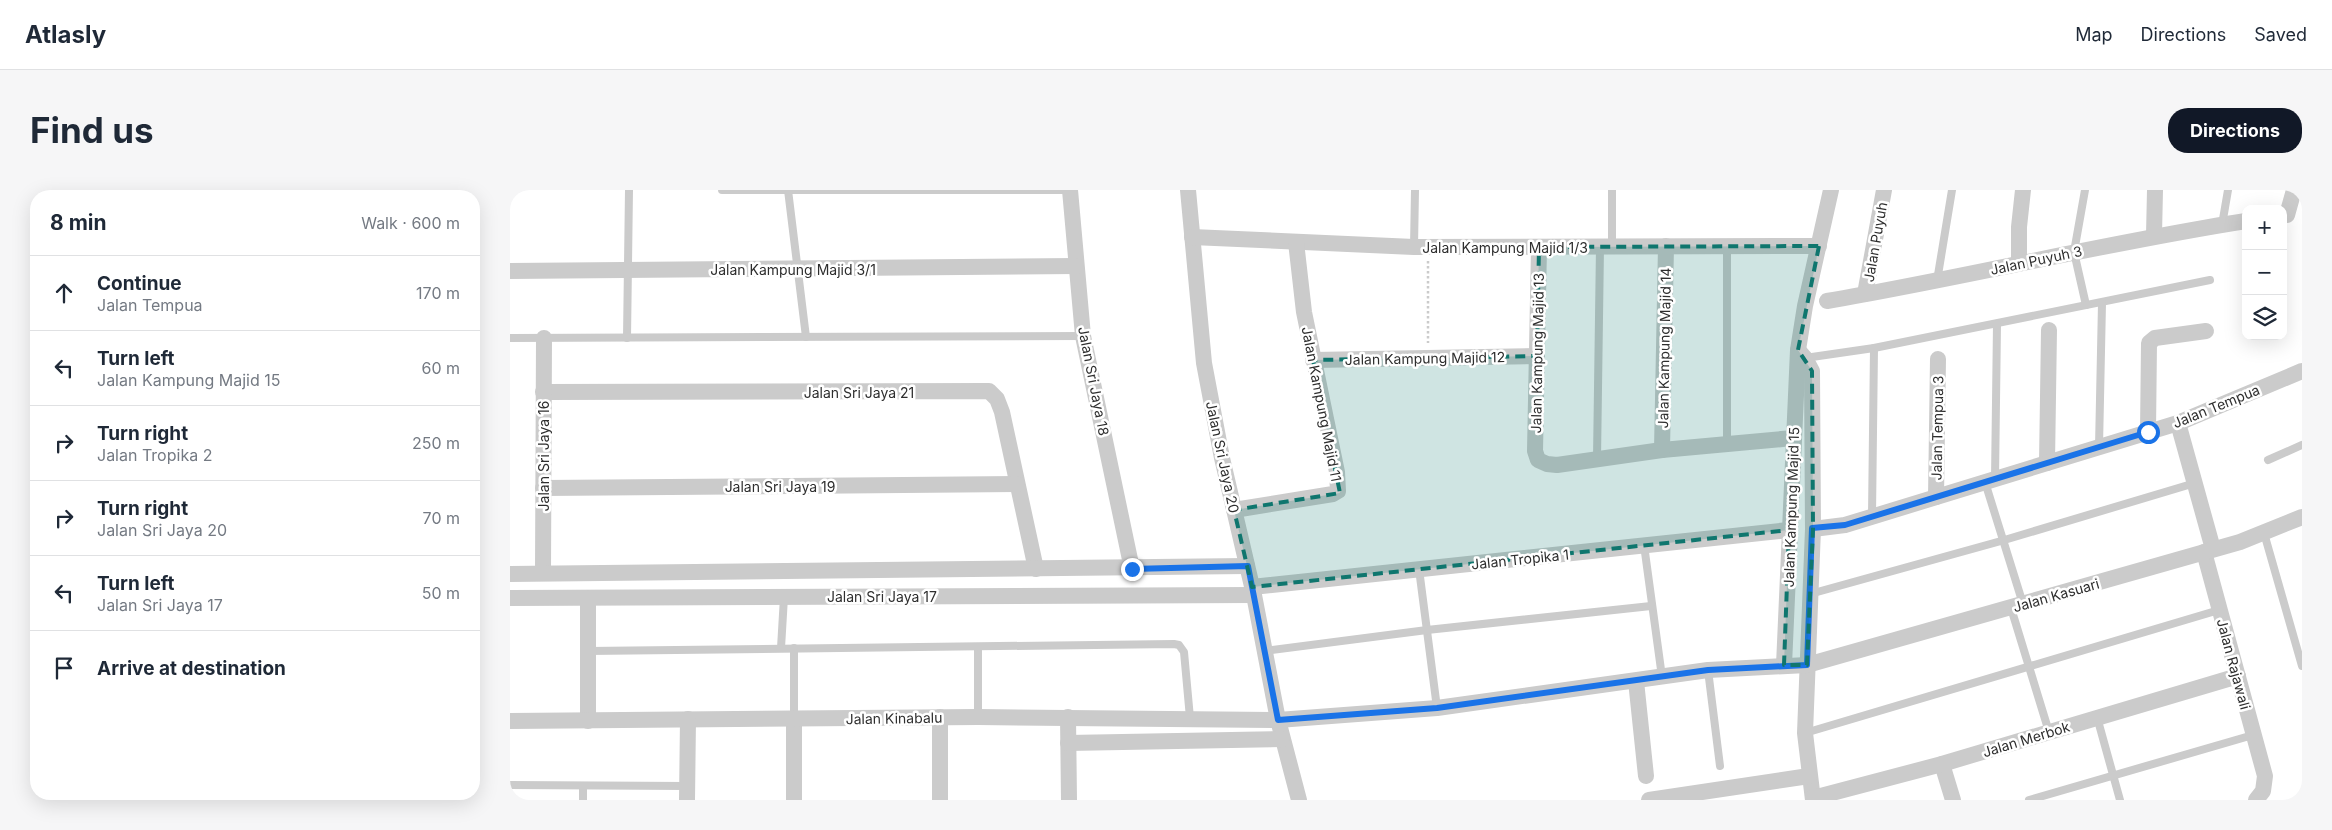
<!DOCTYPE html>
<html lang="en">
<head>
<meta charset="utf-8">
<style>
	body { margin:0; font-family:Inter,sans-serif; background:#f6f6f7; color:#1f2937 }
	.controls { position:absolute; right:15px; top:15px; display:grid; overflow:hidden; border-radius:10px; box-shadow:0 5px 20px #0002 }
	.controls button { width:45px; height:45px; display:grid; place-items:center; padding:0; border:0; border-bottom:1px solid #e0e1e3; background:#fff; color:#1f2937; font:25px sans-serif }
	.stop { position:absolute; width:15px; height:15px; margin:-11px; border:4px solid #1a73e8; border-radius:50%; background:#fff }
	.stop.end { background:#1a73e8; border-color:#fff; box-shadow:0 1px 5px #0008 }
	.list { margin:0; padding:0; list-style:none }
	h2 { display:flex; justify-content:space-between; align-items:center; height:65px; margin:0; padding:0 20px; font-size:21px }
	h2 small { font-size:16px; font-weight:400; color:#747a83 }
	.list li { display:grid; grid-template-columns:32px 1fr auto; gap:15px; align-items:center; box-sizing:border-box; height:75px; padding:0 20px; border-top:1px solid #e0e1e3 }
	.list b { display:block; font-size:19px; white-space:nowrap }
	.list p { margin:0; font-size:16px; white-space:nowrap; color:#747a83 }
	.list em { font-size:16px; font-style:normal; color:#747a83 }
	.icon { flex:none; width:28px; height:28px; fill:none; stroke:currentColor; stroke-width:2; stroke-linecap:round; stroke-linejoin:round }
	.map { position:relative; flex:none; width:1792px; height:610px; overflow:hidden; border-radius:20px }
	header { display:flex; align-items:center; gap:30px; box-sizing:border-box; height:70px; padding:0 25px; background:#fff; border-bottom:1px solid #e0e1e3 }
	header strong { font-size:24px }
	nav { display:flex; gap:28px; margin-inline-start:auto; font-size:18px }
	.intro { display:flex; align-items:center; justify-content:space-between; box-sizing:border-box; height:120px; padding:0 30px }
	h1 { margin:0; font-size:35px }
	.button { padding:12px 22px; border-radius:20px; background:#111827; color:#fff; font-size:18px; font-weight:700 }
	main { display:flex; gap:30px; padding:0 30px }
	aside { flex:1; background:#fff; border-radius:20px; box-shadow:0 5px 20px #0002 }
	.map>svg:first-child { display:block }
</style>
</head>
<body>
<header>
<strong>Atlasly</strong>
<nav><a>Map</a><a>Directions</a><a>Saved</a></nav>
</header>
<div class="intro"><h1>Find us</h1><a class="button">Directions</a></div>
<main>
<aside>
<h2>8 min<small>Walk · 600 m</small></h2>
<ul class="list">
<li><svg class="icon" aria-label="ahead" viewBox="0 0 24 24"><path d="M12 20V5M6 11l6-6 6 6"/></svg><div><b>Continue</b><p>Jalan Tempua</p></div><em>170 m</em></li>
<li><svg class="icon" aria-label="left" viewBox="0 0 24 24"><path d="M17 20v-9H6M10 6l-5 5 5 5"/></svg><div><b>Turn left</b><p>Jalan Kampung Majid 15</p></div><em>60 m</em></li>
<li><svg class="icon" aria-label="right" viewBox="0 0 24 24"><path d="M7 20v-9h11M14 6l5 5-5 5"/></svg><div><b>Turn right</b><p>Jalan Tropika 2</p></div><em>250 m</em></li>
<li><svg class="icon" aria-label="right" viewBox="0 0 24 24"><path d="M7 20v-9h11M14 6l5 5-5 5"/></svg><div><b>Turn right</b><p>Jalan Sri Jaya 20</p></div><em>70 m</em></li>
<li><svg class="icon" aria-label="left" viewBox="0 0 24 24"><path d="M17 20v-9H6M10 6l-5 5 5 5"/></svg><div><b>Turn left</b><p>Jalan Sri Jaya 17</p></div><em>50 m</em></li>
<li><svg class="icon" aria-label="arrive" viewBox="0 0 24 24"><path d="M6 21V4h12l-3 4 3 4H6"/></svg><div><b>Arrive at destination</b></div></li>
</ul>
</aside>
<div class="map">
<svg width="1792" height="610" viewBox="0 0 1792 610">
	<rect width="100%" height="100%" fill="#fff"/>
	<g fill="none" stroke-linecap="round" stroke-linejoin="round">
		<path stroke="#cbcbcb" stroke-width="2.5" stroke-dasharray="2.5 2.5" stroke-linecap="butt" d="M918,71V153"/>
		<g stroke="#cbcbcb" stroke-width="8">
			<path d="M212,0H560"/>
			<path d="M278,0L296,147"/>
			<path d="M1102,0V57"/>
			<path d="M1575,0L1564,62L1576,115"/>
			<path d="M1712,35L1718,0"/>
			<path d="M1217,56V254"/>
			<path d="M904,57L905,0"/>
			<path d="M1427,91L1442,0"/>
			<path d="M0,148L573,146"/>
			<path d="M117,148L119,0"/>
			<path d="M1295,168L1364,158L1700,90"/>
			<path d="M1589,257L1592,113"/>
			<path d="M1087,269L1090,57"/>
			<path d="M1758,270L1792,255"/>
			<path d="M1485,289L1487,134"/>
			<path d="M1475,292L1513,414"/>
			<path d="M1362,326L1364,158"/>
			<path d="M1754,343L1792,476"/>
			<path d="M1134,355L1152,487"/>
			<path d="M909,379L927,518"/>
			<path d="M1300,404L1491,351L1685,293"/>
			<path d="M1501,418L1539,542"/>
			<path d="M468,457V527"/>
			<path d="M271,458L274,407"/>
			<path d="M78,461L664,454L669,455L674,462L680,528"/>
			<path d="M754,461L917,440L1141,416"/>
			<path d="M1198,480L1210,576"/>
			<path d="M1587,527L1610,610"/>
			<path d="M284,529V458"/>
			<path d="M1295,543L1709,420"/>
			<path d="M0,595L177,596"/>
			<path d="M73,610V596"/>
			<path d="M1519,610L1743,545"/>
		</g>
		<g stroke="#cbcbcb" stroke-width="16">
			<path d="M560,0L573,146L622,379"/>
			<path d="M678,0L694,173L712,268L744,405L768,530L789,610"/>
			<path d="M1777,25L1784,0"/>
			<path d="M1644,45L1645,0"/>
			<path d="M682,47L904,57L1309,56"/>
			<path d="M1029,57L1025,261L1028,270L1037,274L1047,275L1152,260L1283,248"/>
			<path d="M1509,73V37L1513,0"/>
			<path d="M0,81L566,76"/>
			<path d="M1355,104L1374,0"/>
			<path d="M1317,111C1457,87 1595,53 1736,31"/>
			<path d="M1288,160L1295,168L1302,181L1303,339L1295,543L1303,610"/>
			<path d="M803,170L1027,166"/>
			<path d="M33,202L479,201L487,209L492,222L526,379"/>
			<path d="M1668,233L1703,359"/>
			<path d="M1638,242L1639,153L1645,148L1696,141"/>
			<path d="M1152,260L1156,56"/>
			<path d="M1537,273L1539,140"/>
			<path d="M33,298L507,294"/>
			<path d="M1426,307L1428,169"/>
			<path d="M724,320L823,304L828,301L827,282L794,122L786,52"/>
			<path d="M1303,339L1335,335L1668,233L1792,181"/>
			<path d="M1694,362L1755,586L1753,601L1746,610"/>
			<path d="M33,383L34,148"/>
			<path d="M0,384L737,376"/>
			<path d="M742,397L1279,340"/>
			<path d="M0,408L744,405"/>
			<path d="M78,408V531"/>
			<path d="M1274,475L1288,160L1295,116L1321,0"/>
			<path d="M1126,491L1136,586"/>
			<path d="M430,527V610"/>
			<path d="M558,527L559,610"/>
			<path d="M284,529V610"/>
			<path d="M0,531L468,527L768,530L927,518L1198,480L1297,475L1730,352L1792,327"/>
			<path d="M558,553L772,549"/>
			<path d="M1432,574L1443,610"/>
			<path d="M1303,608L1432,574L1728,486"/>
			<path d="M177,610L178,529"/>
			<path d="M1139,610L1299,586"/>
		</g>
	</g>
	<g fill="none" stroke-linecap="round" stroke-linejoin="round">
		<path stroke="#1a73e8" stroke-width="6" d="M622,379L738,376L768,530L927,518L1198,480L1297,475L1302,338L1335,335L1638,242"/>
	</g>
	<path fill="#0f766e" fill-opacity="0.2" stroke="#0f766e" stroke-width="4" stroke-dasharray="10 6" stroke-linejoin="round" d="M1309,56L1288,160L1302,181L1303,339L1297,475H1274L1279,340L742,397L724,320L830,303L803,170L1027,166L1029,57Z"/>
	<g text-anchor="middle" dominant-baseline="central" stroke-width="5" stroke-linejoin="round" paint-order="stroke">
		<g font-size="14" fill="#2e2e2e" stroke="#fff">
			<text transform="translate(1365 52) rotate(-80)">Jalan Puyuh</text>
			<text x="995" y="57">Jalan Kampung Majid 1/3</text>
			<text transform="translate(1526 70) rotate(-12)">Jalan Puyuh 3</text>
			<text x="283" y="79">Jalan Kampung Majid 3/1</text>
			<text transform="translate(1154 158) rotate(-89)">Jalan Kampung Majid 14</text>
			<text transform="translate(1027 163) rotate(-89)">Jalan Kampung Majid 13</text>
			<text transform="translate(915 168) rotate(-1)">Jalan Kampung Majid 12</text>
			<text transform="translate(584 191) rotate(79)">Jalan Sri Jaya 18</text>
			<text x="349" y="202">Jalan Sri Jaya 21</text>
			<text transform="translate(812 214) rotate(79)">Jalan Kampung Majid 11</text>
			<text transform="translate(1706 216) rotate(-22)">Jalan Tempua</text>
			<text transform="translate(1427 238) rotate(-89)">Jalan Tempua 3</text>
			<text transform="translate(33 266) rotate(-90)">Jalan Sri Jaya 16</text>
			<text transform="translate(713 267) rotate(78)">Jalan Sri Jaya 20</text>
			<text x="270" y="296">Jalan Sri Jaya 19</text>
			<text transform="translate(1281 317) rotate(-88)">Jalan Kampung Majid 15</text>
			<text transform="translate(1010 369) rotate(-6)">Jalan Tropika 1</text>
			<text transform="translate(1546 405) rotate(-16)">Jalan Kasuari</text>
			<text x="372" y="406">Jalan Sri Jaya 17</text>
			<text transform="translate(1724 474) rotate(75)">Jalan Rajawali</text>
			<text transform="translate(384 528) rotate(-1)">Jalan Kinabalu</text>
			<text transform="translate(1516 549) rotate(-17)">Jalan Merbok</text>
		</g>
	</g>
</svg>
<div class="controls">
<button>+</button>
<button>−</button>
<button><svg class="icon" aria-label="layers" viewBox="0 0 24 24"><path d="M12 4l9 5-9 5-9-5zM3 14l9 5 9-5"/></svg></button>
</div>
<div class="stop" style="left:1638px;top:242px"></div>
<div class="stop end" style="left:622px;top:379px"></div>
</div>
</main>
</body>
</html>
